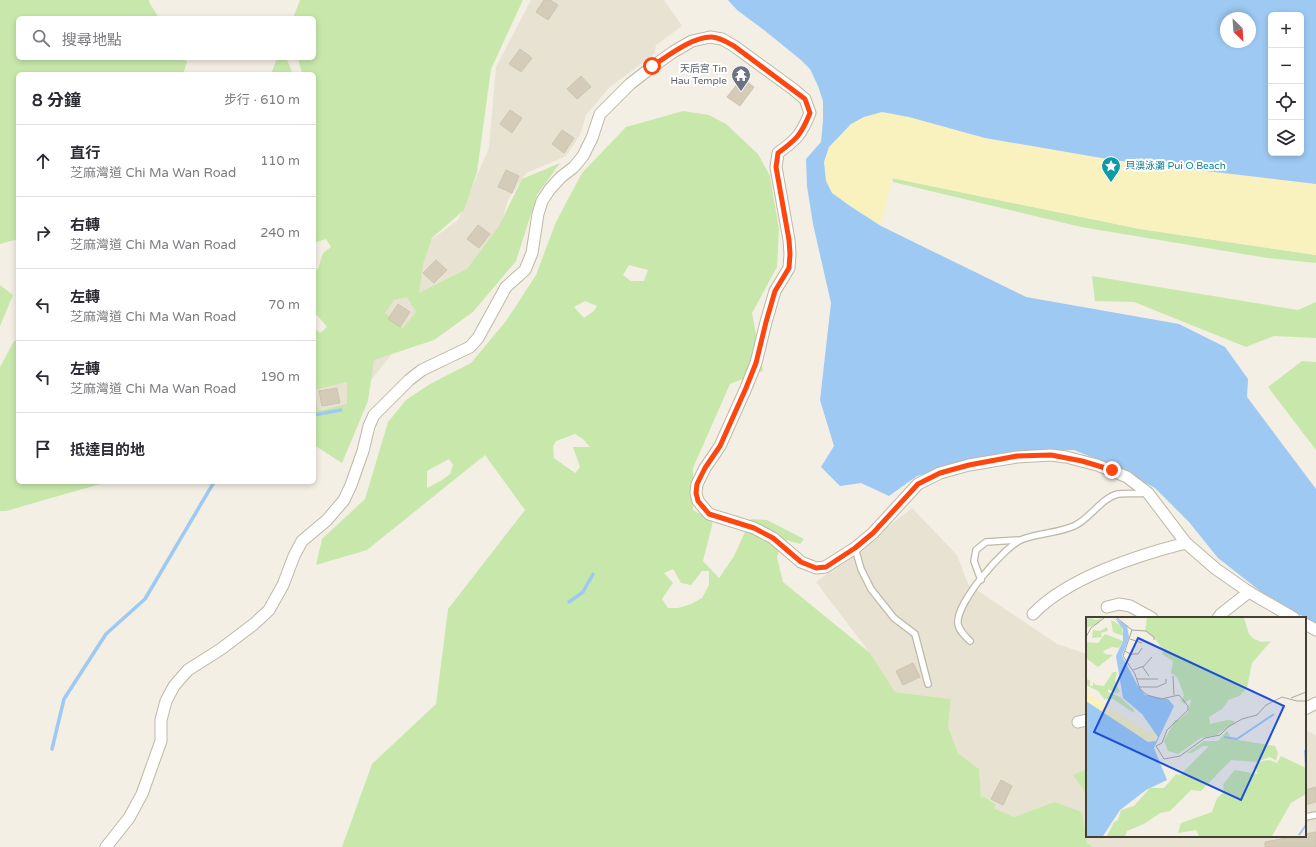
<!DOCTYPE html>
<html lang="zh-TW">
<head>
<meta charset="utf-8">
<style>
	body { margin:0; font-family:"Varela Round","Noto Sans TC",sans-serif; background:#f2f2f3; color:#2b2b33 }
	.controls { position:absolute; right:12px; top:12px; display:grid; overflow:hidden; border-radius:6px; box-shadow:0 2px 6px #0003 }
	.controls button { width:36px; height:36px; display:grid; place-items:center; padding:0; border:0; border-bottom:1px solid #e1e1e2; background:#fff; color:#2b2b33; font:20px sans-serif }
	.compass { position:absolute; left:1220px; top:12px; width:36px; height:36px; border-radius:50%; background:#fff; box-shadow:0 2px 6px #0003; rotate:155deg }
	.stop { position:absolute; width:12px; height:12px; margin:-9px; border:3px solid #ff460f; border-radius:50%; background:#fff }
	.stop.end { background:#ff460f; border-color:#fff; box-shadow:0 1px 4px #0008 }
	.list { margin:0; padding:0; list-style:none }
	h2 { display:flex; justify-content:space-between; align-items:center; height:52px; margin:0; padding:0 16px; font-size:17px }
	h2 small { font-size:13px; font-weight:400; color:#7c7c81 }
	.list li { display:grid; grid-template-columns:26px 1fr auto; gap:12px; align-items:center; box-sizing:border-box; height:72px; padding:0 16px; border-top:1px solid #e1e1e2 }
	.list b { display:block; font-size:15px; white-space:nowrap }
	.list p { margin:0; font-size:13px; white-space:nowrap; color:#7c7c81 }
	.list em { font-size:13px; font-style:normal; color:#7c7c81 }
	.icon { flex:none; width:22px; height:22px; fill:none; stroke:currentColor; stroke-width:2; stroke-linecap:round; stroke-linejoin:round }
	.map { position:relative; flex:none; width:1316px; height:847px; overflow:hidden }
	.search { position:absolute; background:#fff; box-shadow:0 2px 6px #0003; left:16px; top:16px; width:300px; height:44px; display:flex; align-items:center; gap:10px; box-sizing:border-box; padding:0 14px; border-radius:6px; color:#7c7c81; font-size:15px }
	.panel { position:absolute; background:#fff; box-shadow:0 2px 6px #0003; left:16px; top:72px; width:300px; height:412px; border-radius:6px }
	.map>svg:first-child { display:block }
</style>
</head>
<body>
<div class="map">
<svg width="1316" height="847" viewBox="0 0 1316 847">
	<rect width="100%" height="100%" fill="#f3efe4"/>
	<g fill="#e7e2d2">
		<path d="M531,0H664L682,26L656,45L654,54L609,88L586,115L580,135L566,156L526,173L508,200L498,234L472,274L406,336L353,403L314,413V369L412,254L458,220L489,148L496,67Z"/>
		<path d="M912,508L957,555L968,584L1057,644L1087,654V836H1305V730L1316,735V847H1094L1087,843L1054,802L1014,817L981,802L979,769L958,753L948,727L951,699L895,692L870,653L816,582Z"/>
	</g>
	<g fill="#c8e8ab" fill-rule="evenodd">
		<path d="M0,0H149V2L159,18H18V58H184L187,62L183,74H18V239L0,244Z"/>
		<path d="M300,0H523L491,69L477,172L464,210L432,238L423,264L419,293L467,269L499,226L522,179L560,163L537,195L516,261L473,312L434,340L374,360L368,401L342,463L314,445V327L320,333L327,327L317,315L314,316V270L318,269L323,253L331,247L326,239L314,243V74H302L298,58H314V18H293ZM407,297L416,312L403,328L385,313L394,300ZM347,382V404L318,411L314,390Z"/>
		<path d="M277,58H290L287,60L293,74H271Z"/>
		<path d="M683,111L709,115L726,124L758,154L770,176L779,229L777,267L752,313L763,371L730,384L693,468V510L713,521L703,561L719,578L734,556L751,519L767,520L804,539L800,544L783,539L777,557L783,582L870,653L895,692L951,699L948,727L958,753L979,769L981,798L983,796L996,805L994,808L1014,817L1054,802L1082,812L1087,843L1094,847H342L372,764L436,704L448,609L525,510L485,455L367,550L316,565L322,539L365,499L388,422L406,400L430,384L471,363L506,321L536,275L556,222L582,173L626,127ZM629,265L648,270L644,281H631L623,275ZM585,301L597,306L594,311L584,318L574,307ZM575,434L583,439L590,447H573L580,467L575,473L554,458L553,446L556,441ZM449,459L453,465L450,474L442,480L427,488V471ZM673,569L681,583L691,585L702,571H709V585L702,598L691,604L678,608H668L662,599L673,583L664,573Z"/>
		<path d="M892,178L1140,229L1316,255V263L1267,258L1081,227L893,182Z"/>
		<path d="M1092,276L1298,310L1316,302V338L1274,336L1246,347L1134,302L1095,301Z"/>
		<path d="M0,285L13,295L0,326Z"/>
		<path d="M18,340V482H107L6,511H0V367L14,341Z"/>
		<path d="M1302,361L1316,362V450L1268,387Z"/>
		<path d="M1087,769V795L1073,775Z"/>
	</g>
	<path fill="#f9f1be" d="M882,112L909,117L985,138L1113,160L1316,184V255L1140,229L892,178L881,226L832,193L826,181L824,162L829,147L851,124L864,117Z"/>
	<path fill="#9ec9f2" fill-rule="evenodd" d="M728,0H1316V184L1113,160L985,138L909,117L882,112L864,117L851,124L829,147L824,162L826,181L832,193L850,206L881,226L1026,297L1179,324L1225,347L1248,379L1247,397L1316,489V624L1264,594L1218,558L1189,522L1155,488L1114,466L1074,450L1017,451L960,465L917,476L889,496L861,483L840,486L821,467L834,446L820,400L831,303L813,224L807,186L806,159L821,142L823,121V101L818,86L810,69L801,60L764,30L737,10ZM1271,15H1301V153H1271ZM1226,18H1250V42H1226Z"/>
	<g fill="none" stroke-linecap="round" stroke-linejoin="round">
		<g stroke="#9ec9f2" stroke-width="3.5">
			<path d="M314,415L341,410"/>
			<path d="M569,602L583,592L593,574"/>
			<path d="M52,749L64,699L106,634L145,599L214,482"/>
		</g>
	</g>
	<g fill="#d4ccb9" stroke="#cfc4ac">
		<path d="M544,0H550L558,5L548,20L536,12Z"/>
		<path d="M520,49L532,58L521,72L509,64Z"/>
		<path d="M581,76L591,87L577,99L567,89Z"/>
		<path d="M742,78L754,87L740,106L727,97Z"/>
		<path d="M510,110L522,118L512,133L500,124Z"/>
		<path d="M562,130L574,138L564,153L552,144Z"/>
		<path d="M506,170L519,176L512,193L498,187Z"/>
		<path d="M478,225L490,234L479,248L467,239Z"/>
		<path d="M436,260L447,270L434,283L423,273Z"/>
		<path d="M398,304L410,312L400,327L388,319Z"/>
		<path d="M337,388L340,403L322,406L319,391Z"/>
		<path d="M913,663L920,677L903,685L896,671Z"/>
		<path d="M1001,780L1012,786L1003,805L991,799Z"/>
		<path d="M1316,787V802L1305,805V790Z"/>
		<path d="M1316,832V847H1265V842L1297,836H1305V834Z"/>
	</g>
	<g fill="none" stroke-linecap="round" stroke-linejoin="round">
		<defs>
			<g id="service">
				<path d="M855,548L861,569L871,589L894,618L915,634L928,684"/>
				<path d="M981,580L974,561L976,550L986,542L1020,540"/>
				<path d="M970,641C965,636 959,631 958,624C955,604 1004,546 1023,539C1040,533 1058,533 1074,526C1090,519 1101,498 1118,494C1127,493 1137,494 1146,493"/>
				<path d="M1305,817L1316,815"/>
			</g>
			<g id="minor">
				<path d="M1107,607L1119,604L1130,606L1152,618"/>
				<path d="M1033,614C1067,578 1138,555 1186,543"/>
				<path d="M1218,618L1221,614L1249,592"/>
				<path d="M1305,624L1316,630"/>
				<path d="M1305,709L1316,703"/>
				<path d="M1078,722L1087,720"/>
				<path d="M106,847L129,818L142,794L161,741V720L166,701L174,686L188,670L221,649L254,624L269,610L283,585L294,556L302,541L327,520L344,500L351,485L363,451L369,426L374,415L409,380L422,370L470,347L478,338L506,287L525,270L532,253L538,214L542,201L550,189L561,177L574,167L583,156L592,138L600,114L630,84L652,67L673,52L692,41L710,37L722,39L734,46L793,89L805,99L810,113C801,135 797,139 778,153L776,167L789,240L790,254L789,268L775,291L766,322L756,363L746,388L720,446L705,468L697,484L696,493L698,501L709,514L754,528L773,538L801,562L816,568L825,567L855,548L873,533L918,484L940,473L969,465L1017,457L1051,455L1066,457L1097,465L1127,477L1148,493L1186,543L1216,569L1249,592L1294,618"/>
			</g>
		</defs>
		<use href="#service" stroke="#beb8a7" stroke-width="8"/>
		<use href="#minor" stroke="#beb8a7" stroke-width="13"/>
		<use href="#service" stroke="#fff" stroke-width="5.5"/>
		<use href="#minor" stroke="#fff" stroke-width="11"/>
	</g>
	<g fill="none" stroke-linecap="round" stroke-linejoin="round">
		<path stroke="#ff460f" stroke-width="5" d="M652,66C668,56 692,37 711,37C719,37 727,42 734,46L805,99L810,113C801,135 797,139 778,153L776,167L789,240L790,254L789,268L775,291L766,322L756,363L746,388L720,446L705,468L697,484L696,493L698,501L709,514L754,528L773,538L801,562L816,568L826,567L855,548L873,533L918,484L940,473L969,465L1017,456L1051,455L1082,461L1112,470"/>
	</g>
	<defs>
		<symbol id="temple-pin" viewBox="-11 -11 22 30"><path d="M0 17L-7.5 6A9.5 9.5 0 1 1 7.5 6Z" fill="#6b7280" stroke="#fff"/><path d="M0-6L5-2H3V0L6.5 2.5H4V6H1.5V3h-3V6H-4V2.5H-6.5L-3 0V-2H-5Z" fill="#fff"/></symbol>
		<symbol id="sight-pin" viewBox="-11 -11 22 30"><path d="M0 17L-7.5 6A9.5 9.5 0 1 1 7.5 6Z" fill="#0f9aa8" stroke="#fff"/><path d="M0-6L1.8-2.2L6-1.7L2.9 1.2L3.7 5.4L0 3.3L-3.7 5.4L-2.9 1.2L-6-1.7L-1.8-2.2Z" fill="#fff"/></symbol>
	</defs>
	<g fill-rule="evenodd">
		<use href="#temple-pin" x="730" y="64" width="22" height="30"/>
		<use href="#sight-pin" x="1100" y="155" width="22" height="30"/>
	</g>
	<g text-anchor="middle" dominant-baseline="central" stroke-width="4" stroke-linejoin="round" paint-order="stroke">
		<g font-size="10" fill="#5b616d" stroke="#fff" text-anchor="end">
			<text x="727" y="69">天后宮 Tin<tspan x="727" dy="12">Hau Temple</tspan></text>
		</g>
		<g font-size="10" fill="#0d838f" stroke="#fff" text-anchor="start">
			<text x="1125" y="166">貝澳泳灘 Pui O Beach</text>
		</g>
	</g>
	<g transform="translate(1086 617)">
		<rect width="220" height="220" fill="#f3efe4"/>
		<path d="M4,1L10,3L16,1L12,7L0,11V3ZM61,1H158L163,17L168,22L176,25L185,24L166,46L161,71L153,79L143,83L136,92L123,100L124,107L142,103L149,104L147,107L130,118L115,121L92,137L82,134L78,124L89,103H93L102,95L105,84L104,82L98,87L93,82L96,83L98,78L91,60L85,56L87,44L76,37L77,33L69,22L59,14ZM25,3L36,9L37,19L27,15ZM21,10L22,14L15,16L16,20L6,21L7,13L14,14ZM19,17L37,24L33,31L26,30L17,34L19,37L27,38L12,50L0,41V25L12,26ZM27,55H31L29,64L34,75L29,76L22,72V75L34,80L48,93V96L27,82H18L12,74L0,68V62L4,63V69H7V65L10,68L18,69ZM141,114L146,122L189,129L192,136L190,144L184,140L171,145L145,143L115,174L105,173L84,194L74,196L58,207L41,214L39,219H21L28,205L32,203L35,193L48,189L64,171H78L90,157L94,158L123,129H117L106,136H101L118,124H132ZM195,139L220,151V177L205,186L186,219H113L110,213L92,216L95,206L126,195L131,181L138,175L137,167L149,153L172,157L168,150L175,144L184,143L191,146Z" fill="#c8e8ab"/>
		<path d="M0,75L65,117L68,113L71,123L62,125L0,84Z" fill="#f9f1be"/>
		<path d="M29,1L41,9L43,20L36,39L52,69L59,78L82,82L88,89L68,131L81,163L60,173L34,193L17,219H0V84L62,125L70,124L72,120L56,97L37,81L30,39L37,24V12Z" fill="#9ec9f2"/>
		<path fill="none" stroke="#9ec9f2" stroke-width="2" d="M138,120L151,122L188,97M219,133L220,150M213,218L220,208"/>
		<path fill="none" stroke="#ada99e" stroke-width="1" d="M31,1L46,13L37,39L49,57L54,72L61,78L75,82L93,78L102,89V93L81,113L76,126L70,129L78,142L94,139L119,121L134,118L142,110L156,102L171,98L180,88L196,80L211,84H220M46,13L60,14L68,20V23M0,20L5,11L18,1M44,22L56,26M39,34L44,37H52L56,31M56,49L63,59M47,53L58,49L66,40M87,59L88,78M51,62H72M54,70H71L80,66V62M205,81L220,75"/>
		<path fill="#1d4ed8" fill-opacity="0.15" stroke="#1d4ed8" stroke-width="2" d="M52,21L198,89L155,183L8,115Z"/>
		<rect width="220" height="220" fill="none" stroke="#454034" stroke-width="2"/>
	</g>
</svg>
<div class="controls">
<button>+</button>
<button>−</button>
<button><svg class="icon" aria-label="locate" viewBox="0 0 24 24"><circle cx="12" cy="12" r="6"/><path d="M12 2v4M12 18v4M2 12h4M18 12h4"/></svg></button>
<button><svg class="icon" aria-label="layers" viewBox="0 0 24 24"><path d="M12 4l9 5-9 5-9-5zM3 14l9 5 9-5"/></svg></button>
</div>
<svg class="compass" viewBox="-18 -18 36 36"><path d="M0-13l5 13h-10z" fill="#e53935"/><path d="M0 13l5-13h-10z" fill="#7c7c81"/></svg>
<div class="stop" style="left:652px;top:66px"></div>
<div class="stop end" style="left:1112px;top:470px"></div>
<div class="search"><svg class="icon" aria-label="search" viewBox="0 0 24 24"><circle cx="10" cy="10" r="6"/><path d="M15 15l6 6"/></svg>搜尋地點</div>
<section class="panel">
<h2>8 分鐘<small>步行 · 610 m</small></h2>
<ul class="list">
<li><svg class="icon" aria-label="ahead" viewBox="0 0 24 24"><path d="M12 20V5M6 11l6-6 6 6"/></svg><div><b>直行</b><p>芝麻灣道 Chi Ma Wan Road</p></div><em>110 m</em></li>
<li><svg class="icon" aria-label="right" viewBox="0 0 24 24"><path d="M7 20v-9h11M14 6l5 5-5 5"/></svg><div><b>右轉</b><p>芝麻灣道 Chi Ma Wan Road</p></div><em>240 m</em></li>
<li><svg class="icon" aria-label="left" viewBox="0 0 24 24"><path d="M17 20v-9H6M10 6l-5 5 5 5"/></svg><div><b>左轉</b><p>芝麻灣道 Chi Ma Wan Road</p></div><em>70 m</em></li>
<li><svg class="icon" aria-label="left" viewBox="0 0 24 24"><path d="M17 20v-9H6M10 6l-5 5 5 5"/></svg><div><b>左轉</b><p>芝麻灣道 Chi Ma Wan Road</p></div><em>190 m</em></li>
<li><svg class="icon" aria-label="arrive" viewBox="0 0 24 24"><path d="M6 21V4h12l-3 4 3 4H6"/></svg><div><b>抵達目的地</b></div></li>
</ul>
</section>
</div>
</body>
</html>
